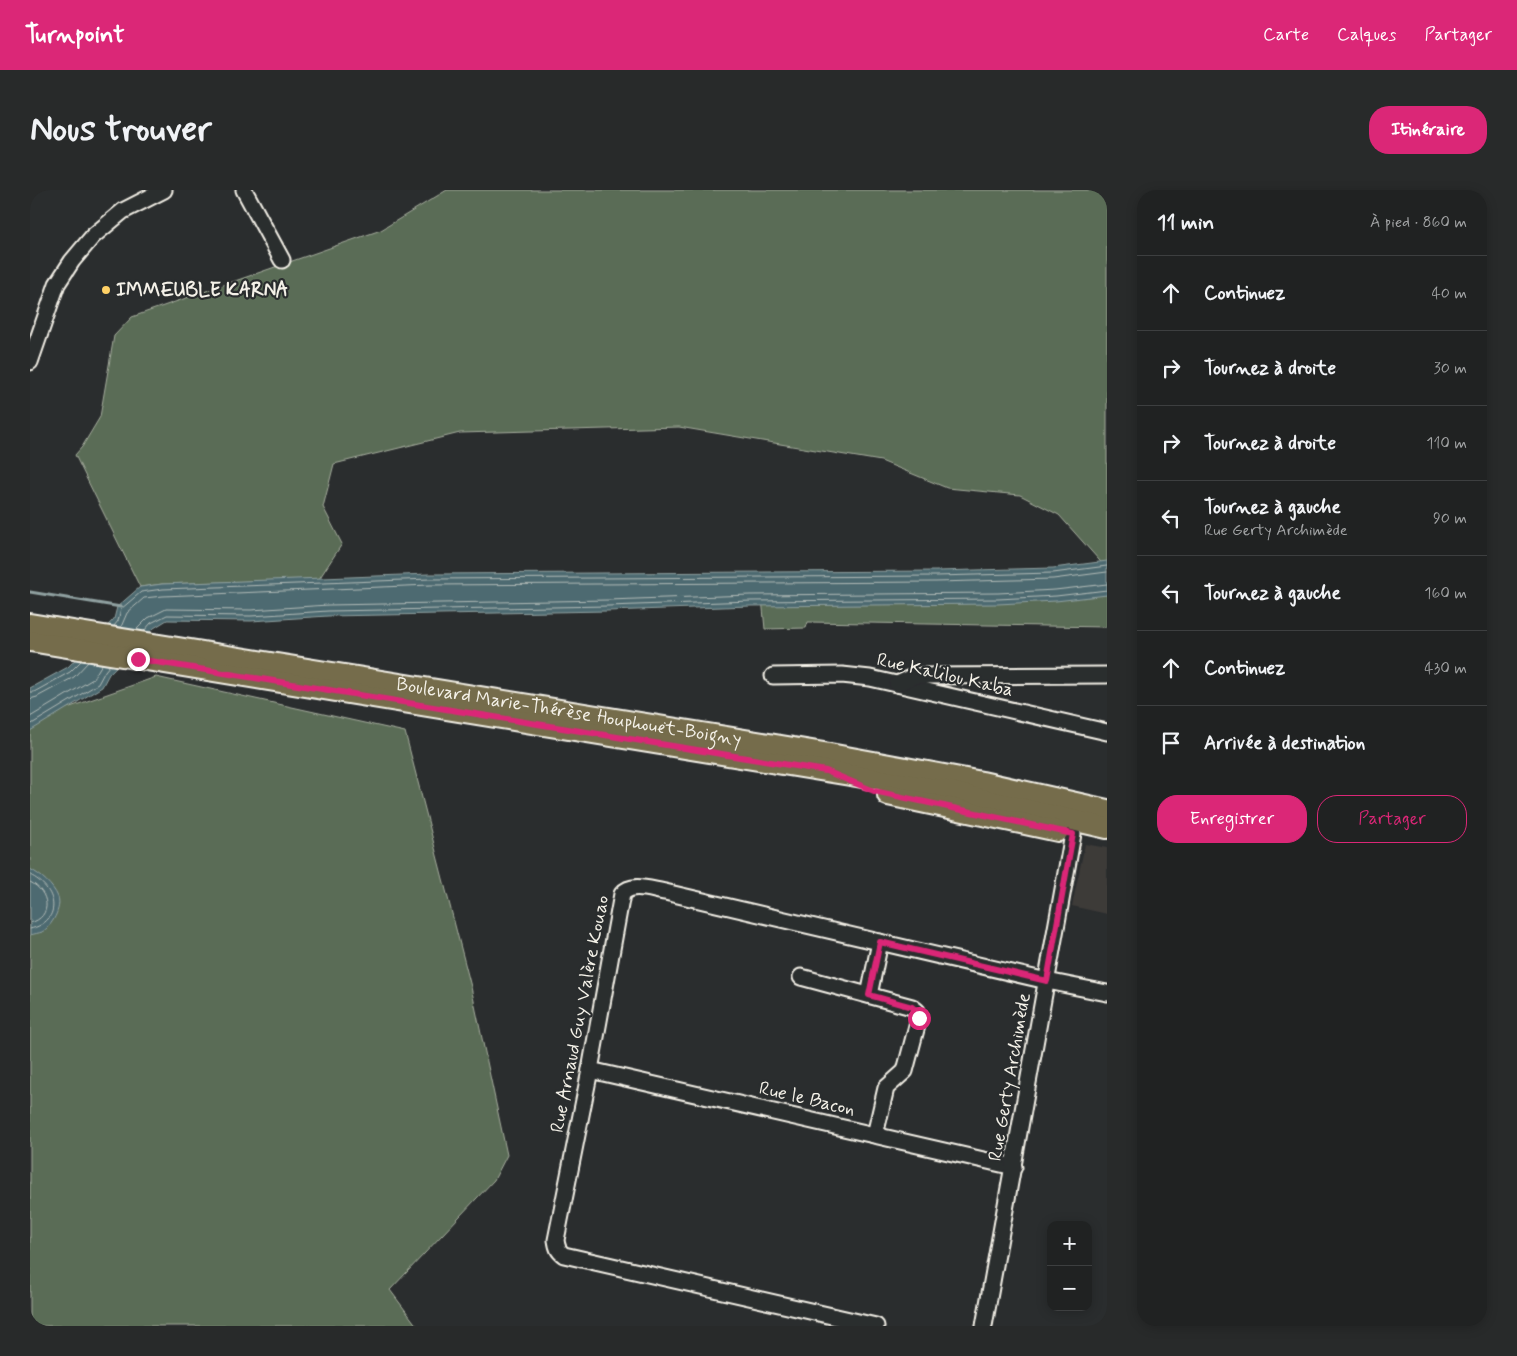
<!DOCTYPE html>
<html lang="fr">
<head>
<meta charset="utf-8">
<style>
	body { margin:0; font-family:Mynerve,sans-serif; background:#282a2a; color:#f1f3f6 }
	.controls { position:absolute; right:15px; bottom:15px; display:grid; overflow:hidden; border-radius:10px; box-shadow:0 2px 12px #0003 }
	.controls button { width:45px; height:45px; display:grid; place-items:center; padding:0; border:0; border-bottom:1px solid #3d3f40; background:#202222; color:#f1f3f6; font:25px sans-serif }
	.stop { position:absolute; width:15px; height:15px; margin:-11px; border:4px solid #db2777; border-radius:50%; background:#fff }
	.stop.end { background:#db2777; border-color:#fff; box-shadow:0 1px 5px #0008 }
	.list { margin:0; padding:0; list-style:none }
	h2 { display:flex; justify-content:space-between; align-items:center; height:65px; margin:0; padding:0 20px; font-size:21px }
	h2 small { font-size:16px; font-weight:400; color:#a2a4a5 }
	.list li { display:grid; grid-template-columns:32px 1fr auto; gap:15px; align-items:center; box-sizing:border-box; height:75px; padding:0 20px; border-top:1px solid #3d3f40 }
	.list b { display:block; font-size:19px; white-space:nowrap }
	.list p { margin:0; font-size:16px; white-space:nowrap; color:#a2a4a5 }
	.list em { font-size:16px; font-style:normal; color:#a2a4a5 }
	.actions { display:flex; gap:10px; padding:15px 20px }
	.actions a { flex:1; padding:11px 0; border:1px solid #db2777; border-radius:20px; text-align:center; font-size:18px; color:#db2777 }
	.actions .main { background:#db2777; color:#fff }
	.icon { flex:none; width:28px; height:28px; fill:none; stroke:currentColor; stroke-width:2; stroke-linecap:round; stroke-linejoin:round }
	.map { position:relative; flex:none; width:1077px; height:1136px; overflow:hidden; border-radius:20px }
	header { display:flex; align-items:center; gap:30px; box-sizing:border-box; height:70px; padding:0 25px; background:#db2777; color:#fff }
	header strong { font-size:24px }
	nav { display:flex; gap:28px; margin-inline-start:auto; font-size:18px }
	.intro { display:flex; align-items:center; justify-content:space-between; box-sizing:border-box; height:120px; padding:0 30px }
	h1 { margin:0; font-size:35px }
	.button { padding:12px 22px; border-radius:20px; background:#db2777; color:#fff; font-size:18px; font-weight:700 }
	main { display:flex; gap:30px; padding:0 30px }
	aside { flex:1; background:#202222; border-radius:20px; box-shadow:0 2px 12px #0003 }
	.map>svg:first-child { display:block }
</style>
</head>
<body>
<header>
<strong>Turnpoint</strong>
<nav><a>Carte</a><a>Calques</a><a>Partager</a></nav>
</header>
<div class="intro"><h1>Nous trouver</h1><a class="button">Itinéraire</a></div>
<main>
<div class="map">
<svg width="1077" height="1136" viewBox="0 0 1077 1136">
	<rect width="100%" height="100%" fill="#2a2d2e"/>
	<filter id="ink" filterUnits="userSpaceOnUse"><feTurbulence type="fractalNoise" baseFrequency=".02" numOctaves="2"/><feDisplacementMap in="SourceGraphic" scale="10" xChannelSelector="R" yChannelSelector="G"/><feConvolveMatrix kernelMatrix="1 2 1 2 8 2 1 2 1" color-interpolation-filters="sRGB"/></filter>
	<g filter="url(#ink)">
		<path fill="#3d3a39" d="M1055,654L1077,658V724L1042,716Z"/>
		<g fill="#5a6c56" stroke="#a7ae9f">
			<path d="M417,0H1077V379L1029,325L990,305L917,298L851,271L649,237L430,243L304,274L293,317L312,354L289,389L132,394L110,397L45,265L52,257L70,227L84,146L102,127L351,40Z"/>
			<path d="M1077,391V437L778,432L776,438L735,439L731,398Z"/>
			<path d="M126,487L375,542L441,797L477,965L464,990L360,1100L387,1136H0V531Z"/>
		</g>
		<g fill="#4e6b71" stroke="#90a1a1">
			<path d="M1077,371V405L1026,411L968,414L721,416L578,421L298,426L221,431L137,430L124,438L79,484L72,497L0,541V498L38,477L84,429L87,417L110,397L132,394L399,384L906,381L1023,378Z"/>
			<path d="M0,679C11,685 23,695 28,707C32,718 22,736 12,742C9,743 4,744 0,745Z"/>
		</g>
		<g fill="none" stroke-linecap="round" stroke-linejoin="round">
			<g stroke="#b2bbb8" stroke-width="1">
				<path d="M84,436L88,431L91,419L111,402L133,399L400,389L906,386L1023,383L1077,376"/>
				<path d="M91,437L97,423L114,408L133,406L400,395L906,392L1023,389L1077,382"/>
				<path d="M106,440L118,428L136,419L221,420L298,415L578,410L720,405L968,403L1025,400L1077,394"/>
				<path d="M114,441L121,433L137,425L221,426L298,421L578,416L721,411L968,409L1026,406L1077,400"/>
				<path d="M0,502H4L40,482L51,471"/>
				<path d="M0,509L7,507L44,487L58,472"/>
				<path d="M0,527L63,489L72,474"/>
				<path d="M0,535L68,494L75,481L80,475"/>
				<path d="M0,685C27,698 34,731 0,739"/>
				<path d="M0,692C19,701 24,727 0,733"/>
			</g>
			<path stroke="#90a1a1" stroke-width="3" d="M0,402L91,417"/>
			<defs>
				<g id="minor">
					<path d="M214,0L252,70"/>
					<path d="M0,172L27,94L42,71L63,46L93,21L134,0"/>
					<path d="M743,486L812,485L840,488L1077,542"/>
					<path d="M867,494L885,486L1077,485"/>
					<path d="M771,787L882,817L887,821L889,828L875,881L856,898L845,945"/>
					<path d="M839,805L850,752"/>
					<path d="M560,880L984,977"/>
					<path d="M846,1136L534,1065C528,1061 527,1057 526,1050L560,880L592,704C602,692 621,700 635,702L1017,791L1077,803"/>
					<path d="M954,1136L1043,644"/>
				</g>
				<g id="major">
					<path id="s1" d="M0,434L800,564L952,592L1077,620"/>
					<path d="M0,451L912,600L1077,638"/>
					<path d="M858,605L1028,641"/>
				</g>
			</defs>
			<use href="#minor" stroke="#f4f1e8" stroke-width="19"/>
			<use href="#major" stroke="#f4f1e8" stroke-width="24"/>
			<use href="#minor" stroke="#2a2d2e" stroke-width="15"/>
			<use href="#major" stroke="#746c4b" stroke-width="20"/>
		</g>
	</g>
	<g fill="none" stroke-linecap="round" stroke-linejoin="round" filter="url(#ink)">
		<path stroke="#db2777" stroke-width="6" d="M108,469L796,581L844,601L1043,644L1017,791L850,752L839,805L882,817L887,821L889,828"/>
	</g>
	<circle fill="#ffd166" stroke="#2a2d2e" stroke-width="2" cx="76" cy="100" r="5"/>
	<g text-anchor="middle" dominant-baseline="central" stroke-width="4.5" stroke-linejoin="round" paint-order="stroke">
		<g font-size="19" font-weight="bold" fill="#f4f1e8" stroke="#2a2d2e" text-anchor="start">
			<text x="86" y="100">IMMEUBLE KARNA</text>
		</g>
		<g font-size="19" fill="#f4f1e8" stroke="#2a2d2e">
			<text transform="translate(915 485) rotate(13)">Rue Kalilou Kaba</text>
			<text stroke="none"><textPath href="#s1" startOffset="546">Boulevard Marie-Thérèse Houphouët-Boigny</textPath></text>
			<text transform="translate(550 824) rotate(-79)">Rue Arnaud Guy Valère Kouao</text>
			<text transform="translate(980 887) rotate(-80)">Rue Gerty Archimède</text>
			<text transform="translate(777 909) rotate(13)">Rue le Bacon</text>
		</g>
	</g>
</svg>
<div class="controls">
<button>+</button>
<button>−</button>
</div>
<div class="stop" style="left:889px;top:828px"></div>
<div class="stop end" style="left:108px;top:469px"></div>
</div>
<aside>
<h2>11 min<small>À pied · 860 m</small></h2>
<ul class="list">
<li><svg class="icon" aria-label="ahead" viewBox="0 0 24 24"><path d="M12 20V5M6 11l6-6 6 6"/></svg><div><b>Continuez</b></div><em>40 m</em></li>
<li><svg class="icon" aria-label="right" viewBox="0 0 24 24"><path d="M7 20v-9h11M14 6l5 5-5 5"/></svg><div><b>Tournez à droite</b></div><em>30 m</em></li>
<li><svg class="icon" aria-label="right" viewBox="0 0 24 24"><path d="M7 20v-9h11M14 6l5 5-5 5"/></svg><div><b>Tournez à droite</b></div><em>110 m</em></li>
<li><svg class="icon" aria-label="left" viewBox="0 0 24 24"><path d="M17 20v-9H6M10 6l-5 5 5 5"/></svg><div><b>Tournez à gauche</b><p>Rue Gerty Archimède</p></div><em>90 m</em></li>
<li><svg class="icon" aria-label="left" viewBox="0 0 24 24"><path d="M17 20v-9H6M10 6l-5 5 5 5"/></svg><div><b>Tournez à gauche</b></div><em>160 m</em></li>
<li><svg class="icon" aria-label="ahead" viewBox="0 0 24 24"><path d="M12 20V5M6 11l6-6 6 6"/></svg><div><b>Continuez</b></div><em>430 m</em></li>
<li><svg class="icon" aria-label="arrive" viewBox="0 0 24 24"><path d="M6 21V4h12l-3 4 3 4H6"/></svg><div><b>Arrivée à destination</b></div></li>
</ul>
<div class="actions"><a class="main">Enregistrer</a><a>Partager</a></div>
</aside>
</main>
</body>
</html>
